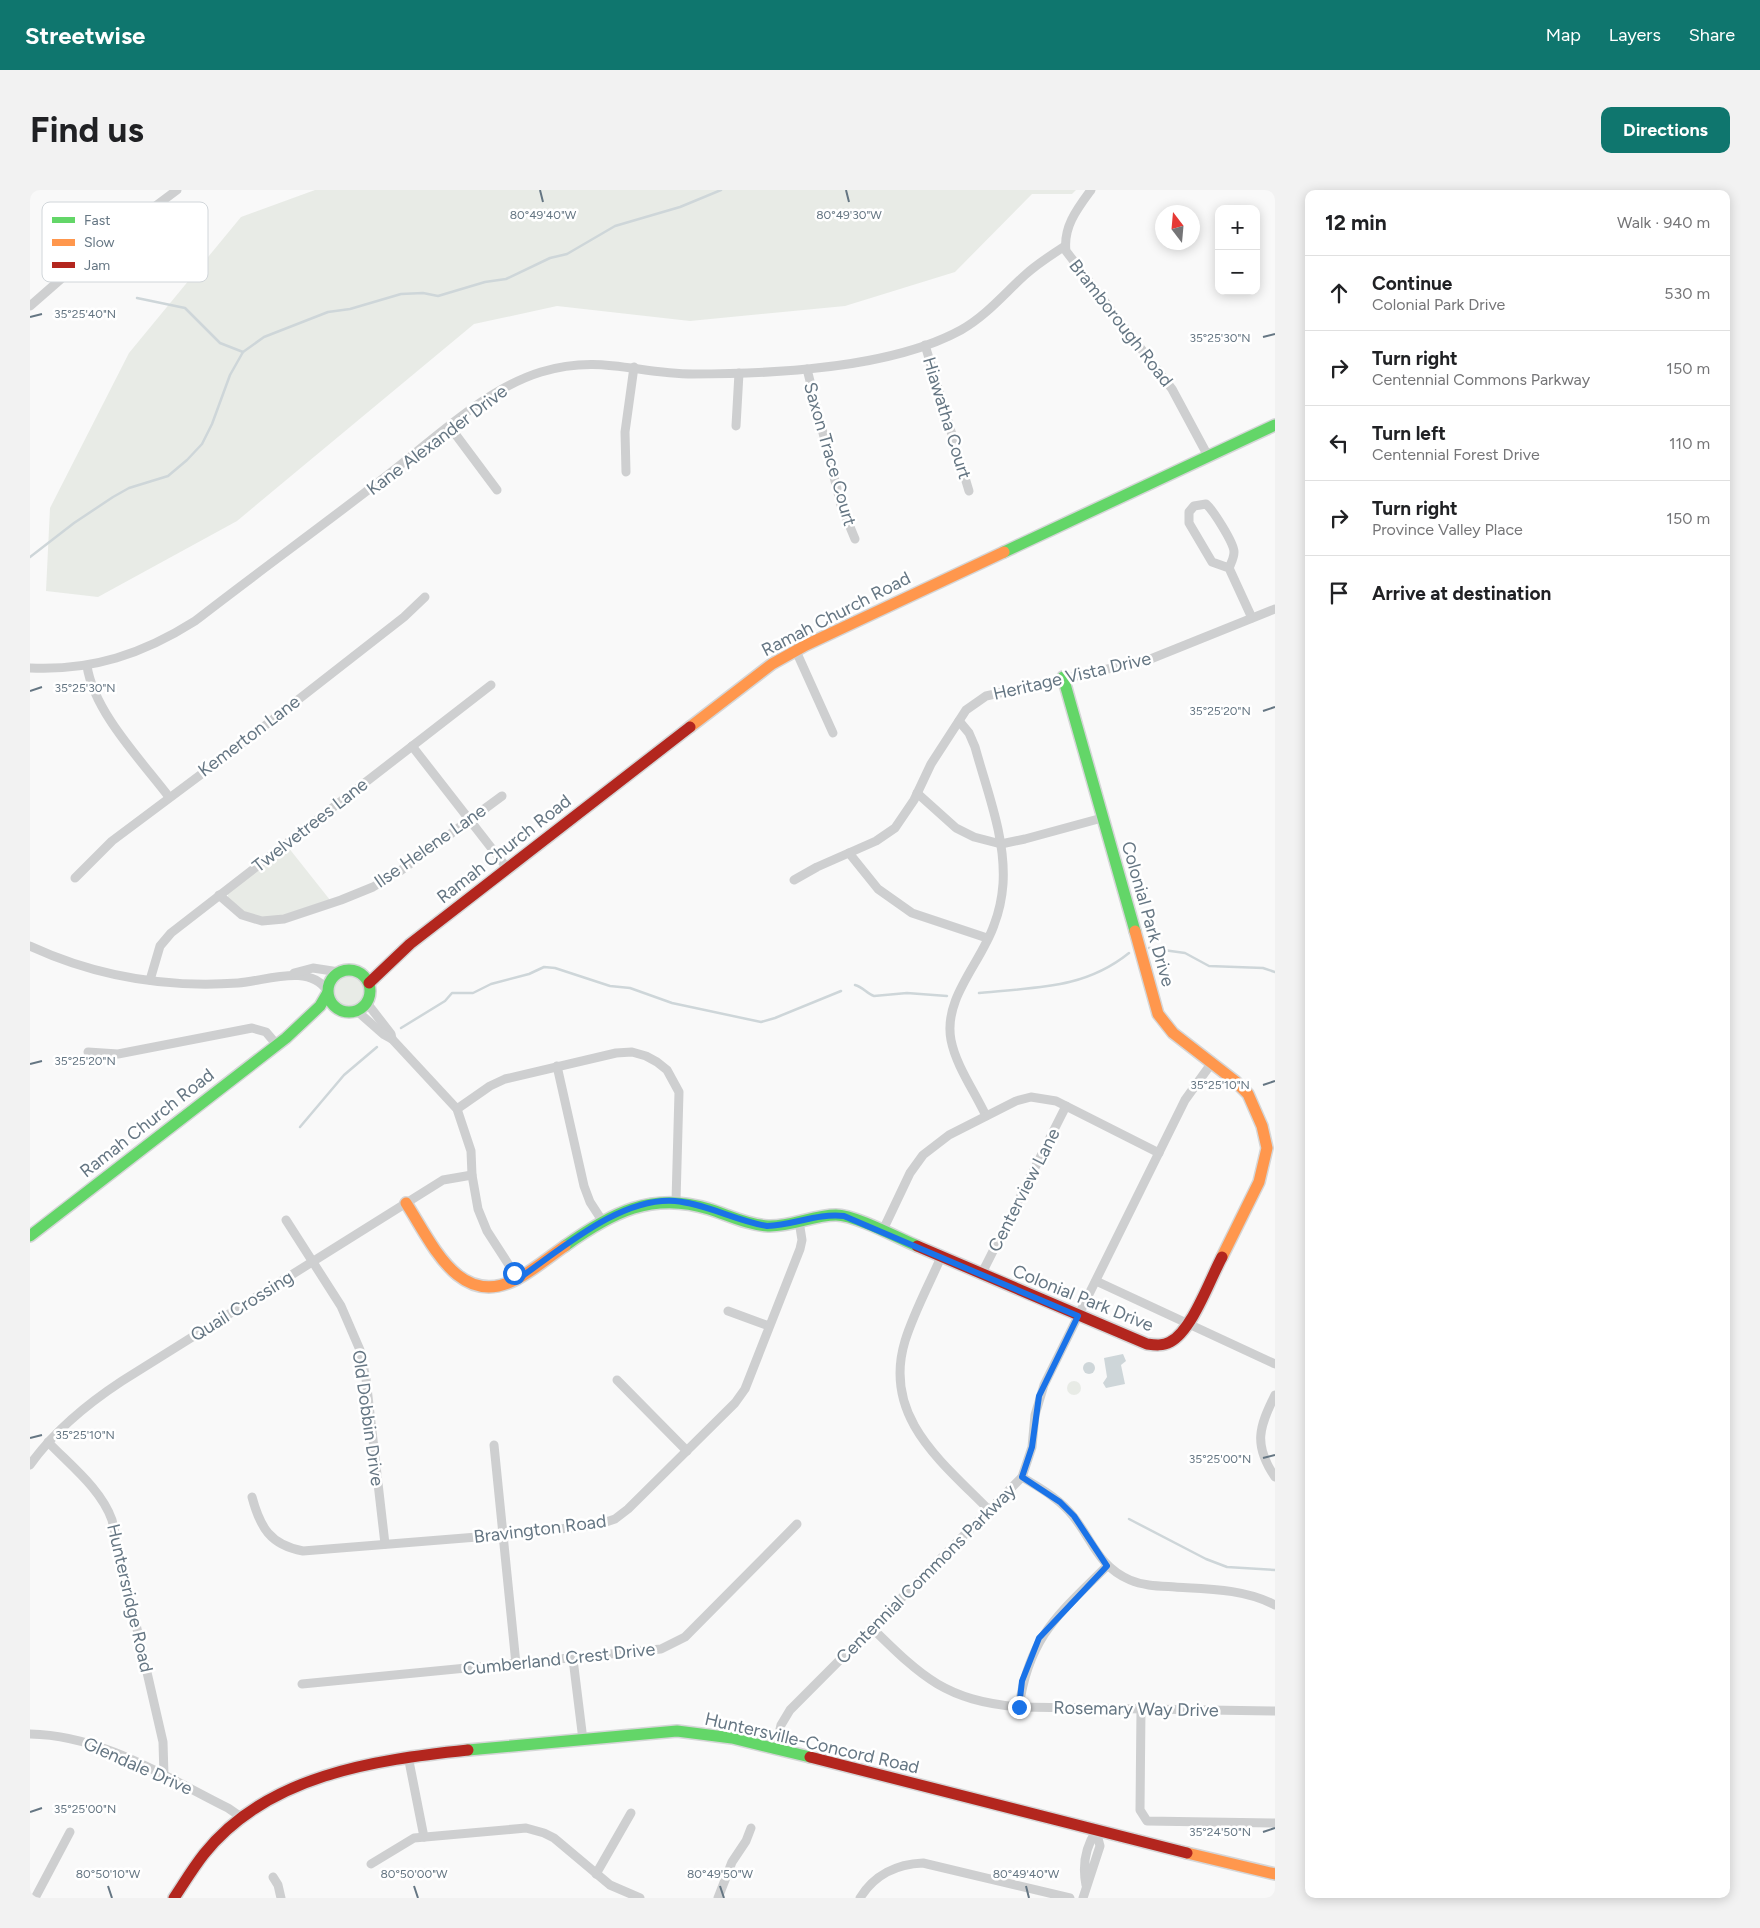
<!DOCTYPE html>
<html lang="en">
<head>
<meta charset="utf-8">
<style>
	body { margin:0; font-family:Figtree,sans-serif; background:#f2f2f2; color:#202124 }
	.controls { position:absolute; right:15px; top:15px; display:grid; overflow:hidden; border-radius:10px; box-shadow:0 2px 12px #0003 }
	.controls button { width:45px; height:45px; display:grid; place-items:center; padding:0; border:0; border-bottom:1px solid #e0e0e0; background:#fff; color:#202124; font:25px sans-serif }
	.compass { position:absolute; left:1125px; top:15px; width:45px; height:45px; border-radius:50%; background:#fff; box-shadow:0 2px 12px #0003; rotate:344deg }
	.stop { position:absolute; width:15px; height:15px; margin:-11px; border:4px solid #1a73e8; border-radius:50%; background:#fff }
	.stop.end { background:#1a73e8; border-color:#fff; box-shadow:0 1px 5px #0008 }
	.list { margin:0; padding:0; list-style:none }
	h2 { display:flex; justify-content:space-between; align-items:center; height:65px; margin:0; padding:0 20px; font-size:21px }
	h2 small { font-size:16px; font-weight:400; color:#757577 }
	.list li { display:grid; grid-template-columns:32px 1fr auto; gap:15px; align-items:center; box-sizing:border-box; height:75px; padding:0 20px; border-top:1px solid #e0e0e0 }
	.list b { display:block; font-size:19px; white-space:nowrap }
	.list p { margin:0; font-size:16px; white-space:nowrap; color:#757577 }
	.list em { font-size:16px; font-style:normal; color:#757577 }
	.icon { flex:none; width:28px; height:28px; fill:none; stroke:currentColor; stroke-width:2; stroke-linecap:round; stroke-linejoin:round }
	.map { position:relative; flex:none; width:1245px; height:1708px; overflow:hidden; border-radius:10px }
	header { display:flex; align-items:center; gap:30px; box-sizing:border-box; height:70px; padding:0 25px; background:#0f766e; color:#fff }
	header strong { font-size:24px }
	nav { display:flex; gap:28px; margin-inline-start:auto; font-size:18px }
	.intro { display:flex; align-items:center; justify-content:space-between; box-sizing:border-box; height:120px; padding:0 30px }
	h1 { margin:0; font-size:35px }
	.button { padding:12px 22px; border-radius:10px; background:#0f766e; color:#fff; font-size:18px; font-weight:700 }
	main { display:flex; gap:30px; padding:0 30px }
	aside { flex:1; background:#fff; border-radius:10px; box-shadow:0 2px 12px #0003 }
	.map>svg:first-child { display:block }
</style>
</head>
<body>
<header>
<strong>Streetwise</strong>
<nav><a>Map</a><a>Layers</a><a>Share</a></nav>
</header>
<div class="intro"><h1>Find us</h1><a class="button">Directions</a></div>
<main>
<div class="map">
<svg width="1245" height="1708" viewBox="0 0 1245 1708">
	<rect width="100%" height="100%" fill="#f9f9f9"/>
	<g fill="#e8ebe6">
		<path d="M285,0H1046L1042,4H1002L925,82L815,116L660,131L527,116L444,134L207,331L68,407L16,401L20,318L99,163L211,27Z"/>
		<path d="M258,657L300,710C276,718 242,736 216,723C210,720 204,712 198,708V703Z"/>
		<circle cx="319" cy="801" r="21"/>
		<circle cx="1044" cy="1198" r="7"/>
	</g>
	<g fill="#ced6d9">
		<path d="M1093,1164L1096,1171L1091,1175L1095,1194L1076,1198L1073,1193L1077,1187L1074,1168Z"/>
		<circle cx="1059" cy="1178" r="6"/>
	</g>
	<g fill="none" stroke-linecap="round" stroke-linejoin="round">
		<g stroke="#ced6d9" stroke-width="2.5">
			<path d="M107,108L155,118L190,153L213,162"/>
			<path d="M0,367L44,333L83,307L99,298L138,286L157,270L172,254L182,234L200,185L213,162L234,147L298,122L320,119L371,104L393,103L408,106L455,92L476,89L520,68L537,64L585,36L650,17L691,0"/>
			<path d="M1119,758L1155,763L1179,776L1233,778L1245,782"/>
			<path d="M825,795C833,797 837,804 844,806L877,803L917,806"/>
			<path d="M949,803C1004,797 1053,800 1099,763"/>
			<path d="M371,838L415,811L422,803H443L461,794L499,784L514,777L525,778L580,796L600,798L642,813L731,832L745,828L811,801"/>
			<path d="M270,937L314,885L347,857"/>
			<path d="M1099,1329L1176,1369L1197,1377L1245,1380"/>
		</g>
		<defs>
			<g id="fast">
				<path d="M974,362L1245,235"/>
				<path d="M1033,487L1105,741"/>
				<circle cx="319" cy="801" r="21"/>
				<path d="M0,1046L256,848L290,816L297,804"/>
				<path d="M535,1056C581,1023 622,1001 679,1019C698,1025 718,1035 738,1036C761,1037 783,1025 806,1025C825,1025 868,1048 887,1056"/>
				<path d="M438,1560L647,1541L702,1548L780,1567"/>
			</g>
			<g id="slow">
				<path d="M660,537L742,474L776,455L974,362"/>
				<path d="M1105,741L1128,824L1143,843L1205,891L1218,904L1232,936L1237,958L1229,992L1192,1067"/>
				<path d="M376,1013C402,1053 429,1120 487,1089C504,1080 519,1067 535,1056"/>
				<path d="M1157,1663L1245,1684"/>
			</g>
			<g id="jam">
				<path d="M339,793L380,754L660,537"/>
				<path d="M887,1056L1117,1154C1125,1155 1133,1156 1140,1152C1162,1141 1180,1089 1192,1067"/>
				<path d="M780,1567L1157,1663"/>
				<path d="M144,1708C154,1693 163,1678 174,1664C237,1585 344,1570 438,1560"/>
			</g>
		</defs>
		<use href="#fast" stroke="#d5d6d7" stroke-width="14"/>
		<use href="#slow" stroke="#d5d6d7" stroke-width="14"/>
		<use href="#jam" stroke="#d5d6d7" stroke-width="14"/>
		<g stroke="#cecfd0" stroke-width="9">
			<path d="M1061,0C1047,19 1033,37 1036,61L1142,199L1178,266"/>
			<path d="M0,116L48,74L147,0"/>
			<path d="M895,155L939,301"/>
			<path d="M777,179L811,315L825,349"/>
			<path d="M706,236L709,183"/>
			<path d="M420,237L467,300"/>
			<path d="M596,282L595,242L604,177"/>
			<path d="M1199,378L1182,372L1159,333V322L1164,316L1176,314C1183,320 1204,353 1204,362C1204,368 1201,373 1199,378L1222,428"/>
			<path d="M766,461L803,543"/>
			<path d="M57,476C64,522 111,570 139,607"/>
			<path d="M0,478C62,481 113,464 165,431C228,382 292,336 355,287C402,251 455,199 511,182C570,164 607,184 663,184C743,184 860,179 931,140C956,126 974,104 995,85C1007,74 1021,65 1035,56"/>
			<path d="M929,531L939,543L945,557C957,601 976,648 973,694C972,708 969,722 964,735C951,773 913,808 921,850C926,876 945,902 956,926"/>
			<path d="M382,556L477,678"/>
			<path d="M887,603L926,638L944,647L971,654L995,649L1072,628"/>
			<path d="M819,663L848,699L882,723L957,748"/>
			<path d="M45,688L82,651L205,559L374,427L395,407"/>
			<path d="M764,690L787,677L846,651L865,638L884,610L901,574L936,520L956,506L1118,470L1245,419"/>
			<path d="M189,705L212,725L232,731L254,729L311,710L343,697L370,681L472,606"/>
			<path d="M0,756C65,786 136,798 208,793C236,791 280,773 297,801"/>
			<path d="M264,783L283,778L309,782"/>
			<path d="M120,790L130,756L141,743L461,495"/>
			<path d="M337,813L361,844L362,849"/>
			<path d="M327,821L353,844L362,849L427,919L441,961L442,985L448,1019L457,1041L488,1089"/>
			<path d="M58,862L88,864L222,838L236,842L247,855"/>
			<path d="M527,876L554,996L560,1012L573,1032"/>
			<path d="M427,919L460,896L475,889L586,863L602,862L616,866L627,872L637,880L649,902L646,1011"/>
			<path d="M256,1030L311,1116L330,1160L336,1189L355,1354"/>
			<path d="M852,1042L880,983L893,965L919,945L986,911L1001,907L1026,911L1129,963"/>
			<path d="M911,1067C899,1095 884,1122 875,1151C852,1227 912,1272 959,1320"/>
			<path d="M951,1085L1036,916"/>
			<path d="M1066,1091L1245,1174"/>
			<path d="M698,1121L739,1136"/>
			<path d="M587,1190L657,1261"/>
			<path d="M1245,1205C1229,1237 1223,1255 1245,1287"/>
			<path d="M18,1252C41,1276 71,1299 82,1330L133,1552L134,1586"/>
			<path d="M464,1255L486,1474"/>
			<path d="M0,1275C24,1241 57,1214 92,1191L413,990L442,985"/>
			<path d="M992,1287C1010,1298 1030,1309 1043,1326C1063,1351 1068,1376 1100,1390C1114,1396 1130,1396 1145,1397C1178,1399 1215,1399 1245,1415"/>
			<path d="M222,1307C230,1337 240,1355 273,1361L472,1345L567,1335L585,1329L598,1319L705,1213L715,1199L770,1059L772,1050L769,1031"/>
			<path d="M842,1438C893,1488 915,1510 989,1517L1245,1521"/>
			<path d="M543,1469L553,1550"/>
			<path d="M272,1494L631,1459L655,1447L767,1334"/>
			<path d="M989,1517C999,1446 1029,1424 1077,1376"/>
			<path d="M1111,1519L1110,1620L1117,1631L1245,1633"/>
			<path d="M0,1544C71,1545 136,1587 198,1618L211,1627"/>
			<path d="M745,1560L751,1535L760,1520L992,1287L1002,1257L1005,1225L1014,1195L1155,910L1181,874"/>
			<path d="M378,1566L394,1647"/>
			<path d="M341,1674L384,1648L496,1638L514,1643L524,1648L580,1695L610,1708"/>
			<path d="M566,1684L601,1623"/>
			<path d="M243,1687L248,1695L251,1708"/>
			<path d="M5,1708L40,1642"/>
			<path d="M688,1708L702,1672L716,1651L721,1638"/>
			<path d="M830,1708C844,1685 867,1674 893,1673L1040,1708"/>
			<path d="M1053,1708L1070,1656L1066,1641C1055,1658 1052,1675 1056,1695"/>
		</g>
		<use href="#fast" stroke="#63d668" stroke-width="11"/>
		<use href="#slow" stroke="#ff974d" stroke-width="11"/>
		<use href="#jam" stroke="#b3261e" stroke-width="11"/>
	</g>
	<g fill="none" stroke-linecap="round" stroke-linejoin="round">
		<path stroke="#1a73e8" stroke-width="6" d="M484,1083L488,1089C532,1059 590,1007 645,1011C677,1014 706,1031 737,1036C764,1035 787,1023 814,1026L1048,1126L1009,1206L1002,1257L992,1287L1030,1312L1044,1326L1077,1376L1009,1448L992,1491L989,1517"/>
	</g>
	<path fill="none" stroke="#657683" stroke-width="2" d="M510,0L513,12M816,0L819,12M0,127L12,124M1233,147L1245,144M0,501L12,497M1233,521L1245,517M0,874L12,871M1233,895L1245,891M0,1248L12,1245M1233,1268L1245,1265M0,1622L12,1618M1233,1642L1245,1638M78,1696L82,1708M384,1696L388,1708M690,1696L694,1708M996,1696L999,1708"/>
	<g text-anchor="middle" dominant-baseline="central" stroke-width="5" stroke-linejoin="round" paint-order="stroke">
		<g font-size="18" fill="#657683" stroke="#fff">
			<text transform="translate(1091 133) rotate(52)">Bramborough Road</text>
			<text transform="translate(917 228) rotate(73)">Hiawatha Court</text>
			<text transform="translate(407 250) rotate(-37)">Kane Alexander Drive</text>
			<text transform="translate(800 264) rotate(74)">Saxon Trace Court</text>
			<text transform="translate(806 424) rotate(-27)">Ramah Church Road</text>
			<text transform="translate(1042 486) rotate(-13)">Heritage Vista Drive</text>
			<text transform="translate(219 546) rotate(-37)">Kemerton Lane</text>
			<text transform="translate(280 635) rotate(-38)">Twelvetrees Lane</text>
			<text transform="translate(400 656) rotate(-35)">Ilse Helene Lane</text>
			<text transform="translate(474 659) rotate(-38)">Ramah Church Road</text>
			<text transform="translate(1118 724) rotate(74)">Colonial Park Drive</text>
			<text transform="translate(117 933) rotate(-38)">Ramah Church Road</text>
			<text transform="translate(994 1000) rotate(-63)">Centerview Lane</text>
			<text transform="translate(1053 1108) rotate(22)">Colonial Park Drive</text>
			<text transform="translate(212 1116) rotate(-32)">Quail Crossing</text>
			<text transform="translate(338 1228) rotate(82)">Old Dobbin Drive</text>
			<text transform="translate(510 1339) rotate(-7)">Bravington Road</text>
			<text transform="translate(896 1384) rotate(-45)">Centennial Commons Parkway</text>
			<text transform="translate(100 1408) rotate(77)">Huntersridge Road</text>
			<text transform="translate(529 1469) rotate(-6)">Cumberland Crest Drive</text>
			<text transform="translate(1106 1519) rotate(1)">Rosemary Way Drive</text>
			<text transform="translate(782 1553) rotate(13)">Huntersville-Concord Road</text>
			<text transform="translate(108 1576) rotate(24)">Glendale Drive</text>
		</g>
	</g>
	<rect x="12" y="12" width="166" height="80" rx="8" fill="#fff" stroke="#d1d6da" stroke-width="1"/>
	<rect x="22" y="27" width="23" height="6" fill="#63d668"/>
	<rect x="22" y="49" width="23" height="7" fill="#ff974d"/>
	<rect x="22" y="72" width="23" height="6" fill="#b3261e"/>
	<g font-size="14" fill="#657683">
		<text x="54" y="35">Fast</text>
		<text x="54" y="57">Slow</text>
		<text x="54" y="80">Jam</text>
	</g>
	<g font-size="12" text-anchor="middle" fill="#657683" stroke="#fff" stroke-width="5" stroke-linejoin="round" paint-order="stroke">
		<text x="513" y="29">80°49'40"W</text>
		<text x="819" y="29">80°49'30"W</text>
		<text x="55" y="128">35°25'40"N</text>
		<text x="1190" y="152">35°25'30"N</text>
		<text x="55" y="502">35°25'30"N</text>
		<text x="1190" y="525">35°25'20"N</text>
		<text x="55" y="875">35°25'20"N</text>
		<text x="1190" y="899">35°25'10"N</text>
		<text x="55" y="1249">35°25'10"N</text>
		<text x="1190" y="1273">35°25'00"N</text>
		<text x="55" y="1623">35°25'00"N</text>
		<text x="1190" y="1646">35°24'50"N</text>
		<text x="78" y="1688">80°50'10"W</text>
		<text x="384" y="1688">80°50'00"W</text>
		<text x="690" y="1688">80°49'50"W</text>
		<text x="996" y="1688">80°49'40"W</text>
	</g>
</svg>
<div class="controls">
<button>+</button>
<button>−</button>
</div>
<svg class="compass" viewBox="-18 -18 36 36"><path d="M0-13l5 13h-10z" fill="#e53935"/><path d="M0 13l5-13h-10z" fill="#757577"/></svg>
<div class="stop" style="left:484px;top:1083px"></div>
<div class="stop end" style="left:989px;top:1517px"></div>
</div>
<aside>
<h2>12 min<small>Walk · 940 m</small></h2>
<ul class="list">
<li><svg class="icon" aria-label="ahead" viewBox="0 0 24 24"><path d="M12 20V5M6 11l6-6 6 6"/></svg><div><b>Continue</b><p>Colonial Park Drive</p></div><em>530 m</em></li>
<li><svg class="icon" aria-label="right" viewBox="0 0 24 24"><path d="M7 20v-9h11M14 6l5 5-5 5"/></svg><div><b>Turn right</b><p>Centennial Commons Parkway</p></div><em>150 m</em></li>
<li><svg class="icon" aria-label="left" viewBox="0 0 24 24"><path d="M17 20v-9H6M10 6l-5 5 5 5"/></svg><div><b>Turn left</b><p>Centennial Forest Drive</p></div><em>110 m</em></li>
<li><svg class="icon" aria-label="right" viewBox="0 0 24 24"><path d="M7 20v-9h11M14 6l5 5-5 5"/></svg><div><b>Turn right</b><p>Province Valley Place</p></div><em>150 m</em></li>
<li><svg class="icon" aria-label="arrive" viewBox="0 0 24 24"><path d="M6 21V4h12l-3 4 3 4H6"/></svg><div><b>Arrive at destination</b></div></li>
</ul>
</aside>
</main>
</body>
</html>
